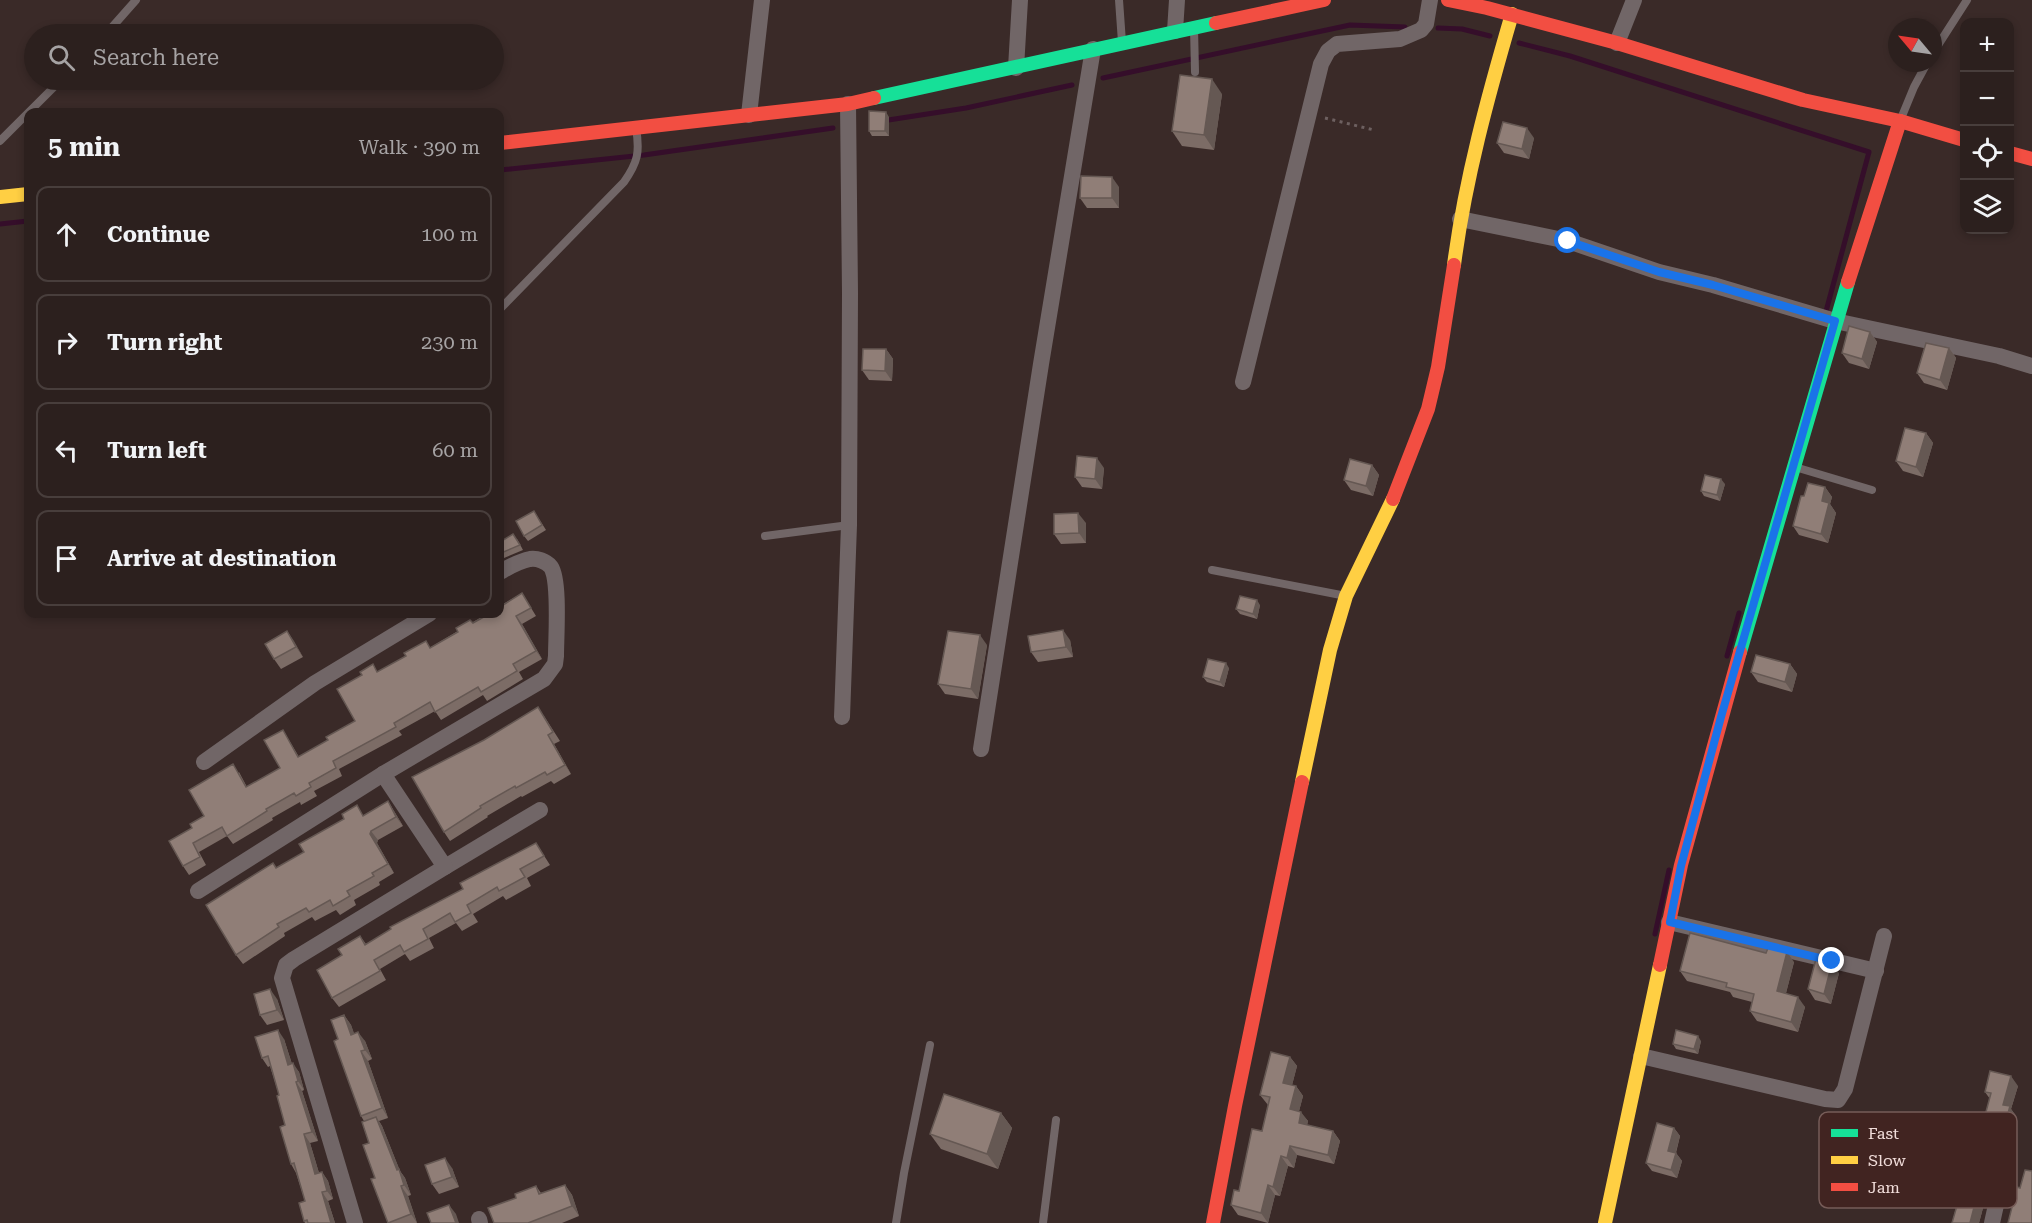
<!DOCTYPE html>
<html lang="en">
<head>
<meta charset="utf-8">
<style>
	body { margin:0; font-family:"Roboto Serif",serif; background:#382d2b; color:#f1f3f6 }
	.controls { position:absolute; right:18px; top:18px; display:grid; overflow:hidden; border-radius:12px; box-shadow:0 3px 9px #0003 }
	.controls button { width:54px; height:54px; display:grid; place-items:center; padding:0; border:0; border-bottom:2px solid #483e3c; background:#2c201e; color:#f1f3f6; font:30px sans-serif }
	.compass { position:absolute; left:1888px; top:18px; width:54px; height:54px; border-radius:50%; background:#2c201e; box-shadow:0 3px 9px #0003; rotate:299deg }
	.stop { position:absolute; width:18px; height:18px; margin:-14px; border:4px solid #1a73e8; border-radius:50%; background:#fff }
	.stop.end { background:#1a73e8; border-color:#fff; box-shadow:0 2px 6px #0008 }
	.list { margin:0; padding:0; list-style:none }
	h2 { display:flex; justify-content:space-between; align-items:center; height:78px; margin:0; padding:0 24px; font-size:26px }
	h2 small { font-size:20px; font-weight:400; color:#a6a3a4 }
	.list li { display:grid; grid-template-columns:39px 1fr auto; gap:18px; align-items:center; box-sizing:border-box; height:96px; margin:0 12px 12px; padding:0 12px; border:2px solid #483e3c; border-radius:12px }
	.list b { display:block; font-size:22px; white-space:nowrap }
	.list em { font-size:20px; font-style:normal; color:#a6a3a4 }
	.icon { flex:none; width:33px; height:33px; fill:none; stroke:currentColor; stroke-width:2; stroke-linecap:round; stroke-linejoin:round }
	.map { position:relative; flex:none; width:2032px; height:1223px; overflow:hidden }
	.search { position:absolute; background:#2c201e; box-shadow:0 3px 9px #0003; left:24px; top:24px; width:480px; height:66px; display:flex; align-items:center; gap:15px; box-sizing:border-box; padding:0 21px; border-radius:33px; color:#a6a3a4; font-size:22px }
	.panel { position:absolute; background:#2c201e; box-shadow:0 3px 9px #0003; left:24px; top:108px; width:480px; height:510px; border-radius:12px }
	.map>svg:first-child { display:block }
</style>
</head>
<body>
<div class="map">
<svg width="2032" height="1223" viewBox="0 0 2032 1223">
	<rect width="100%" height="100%" fill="#3a2a28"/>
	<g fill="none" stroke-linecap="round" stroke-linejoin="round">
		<g stroke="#350e2a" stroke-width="5">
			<path d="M1438,28L1462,29L1490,36"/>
			<path d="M1519,43L1570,56L1869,152L1825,315"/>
			<path d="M1103,78L1350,25L1405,27"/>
			<path d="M882,121L966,108L1072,85"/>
			<path d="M500,170L644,155L833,128"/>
			<path d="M0,224L28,221"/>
			<path d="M1727,656L1739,613"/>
			<path d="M1655,934L1669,870"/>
		</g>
		<path stroke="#6d6060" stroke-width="3" stroke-dasharray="3 4.5" stroke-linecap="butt" d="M1325,118L1374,130"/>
		<g stroke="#716667" stroke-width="8">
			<path d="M1119,0L1122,42"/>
			<path d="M1194,27L1195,72"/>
			<path d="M106,34L136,0"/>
			<path d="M1933,53L1967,0"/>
			<path d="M1900,121L1914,87L1927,63"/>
			<path d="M0,141L61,80"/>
			<path d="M500,309L624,182C638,162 640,152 636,128"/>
			<path d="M1795,467L1872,490"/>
			<path d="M765,536L849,525"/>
			<path d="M1212,570L1346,596"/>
			<path d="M896,1223L904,1173L930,1045"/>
			<path d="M1043,1223L1056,1120"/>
		</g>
		<g stroke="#716667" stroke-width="16">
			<path d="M1175,31L1177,0"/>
			<path d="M1617,43L1634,0"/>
			<path d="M1016,68L1020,0"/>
			<path d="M749,115L762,0"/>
			<path d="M1460,219L1568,241L1659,272L1713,285L1835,321L1999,356L2032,366"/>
			<path d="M1243,382L1321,64L1328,51L1337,44L1400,39L1421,30L1426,24L1430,0"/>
			<path d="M842,717L849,525L850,293L848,104"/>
			<path d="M981,749L1041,364L1093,49"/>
			<path d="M204,762L315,683L429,614"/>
			<path d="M445,867L540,810"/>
			<path d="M198,891L383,774L544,679L555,664L556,656C556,637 560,581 551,567C546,561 537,558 530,559C519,561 509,567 500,572"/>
			<path d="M1669,922L1876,971"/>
			<path d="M1641,1056L1825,1099L1838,1100L1845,1089L1884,936"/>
			<path d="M479,1219L480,1223"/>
			<path d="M355,1223L282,978L286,965L294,959L445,867L383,774"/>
			<path d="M1992,1223L2004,1169"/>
		</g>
		<g stroke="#16e098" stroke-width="14">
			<path d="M874,98L1216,23"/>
			<path d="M1740,652L1848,282"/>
		</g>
		<g stroke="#ffcf43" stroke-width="14">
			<path d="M0,197L28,194"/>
			<path d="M1454,265C1465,180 1488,96 1512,14"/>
			<path d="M1302,782L1330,650L1346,596L1393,499"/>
			<path d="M1605,1223L1660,965"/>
		</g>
		<g stroke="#f24e42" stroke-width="14">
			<path d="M1448,0L1487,8L1617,43L1803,100L1900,121L1964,140"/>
			<path d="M1216,23L1324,0"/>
			<path d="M500,143L848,104L874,98"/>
			<path d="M2010,153L2032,159"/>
			<path d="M1848,282L1900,121"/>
			<path d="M1393,499L1428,409L1438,367L1454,265"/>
			<path d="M1660,965L1681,865L1740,652"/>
			<path d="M1213,1223L1235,1106L1302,782"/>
		</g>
	</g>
	<g fill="#7c6c66">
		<path d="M1222,94L1214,150L1182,146L1172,131Z"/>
		<path d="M889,117V136H872L869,131Z"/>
		<path d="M1534,138L1529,159L1504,153L1497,143Z"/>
		<path d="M1119,187V208H1087L1080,198Z"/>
		<path d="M1870,332L1877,342L1869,369L1849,363L1842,353Z"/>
		<path d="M1949,348L1956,358L1947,390L1924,383L1917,373Z"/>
		<path d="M886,349L893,359L892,381L869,380L862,370Z"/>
		<path d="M1926,433L1933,443L1923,477L1903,471L1896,461Z"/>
		<path d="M1372,465L1379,475L1373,496L1351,490L1344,480Z"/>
		<path d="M1104,468L1102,489L1082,487L1075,477Z"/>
		<path d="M1725,484L1720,501L1704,496L1701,491Z"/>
		<path d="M1825,487L1832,497L1830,504L1836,513L1828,543L1799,535L1793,526L1804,496Z"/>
		<path d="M534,511L546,530L528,541L524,536Z"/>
		<path d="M1086,523V543L1061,544L1054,534Z"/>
		<path d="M517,539L523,550L504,558L500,550Z"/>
		<path d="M522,593L536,616L522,624L542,659L519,672L523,679L487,701L483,695L441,720L435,711L399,731L402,735L339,769L342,776L314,791L317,796L301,805L300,802L272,818L273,820L233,844L227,836L199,852L206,865L189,875L183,866L192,828L204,816L239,772L247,787L280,768L283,730L299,757L328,740L355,721L378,672L431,647Z"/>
		<path d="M1260,605L1257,619L1240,614L1236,609Z"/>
		<path d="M287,631L303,657L281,669L274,659Z"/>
		<path d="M1070,640L1073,657L1038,662L1031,652Z"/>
		<path d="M987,645L978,699L945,694L938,684Z"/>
		<path d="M1790,664L1797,674L1792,692L1758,682L1751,672Z"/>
		<path d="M1229,668L1224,687L1207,682L1203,677Z"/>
		<path d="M544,716L560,741L554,744L571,774L554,784L551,781L522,797L521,796L487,816L488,817L450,841L444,832Z"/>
		<path d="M388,801L403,826L378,840L377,843L394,873L379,882L380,885L354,900L356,905L340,915L336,910L315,921L312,917L284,933L285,936L243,964L236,955L273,863L277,868L304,852L364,815Z"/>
		<path d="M536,843L550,865L527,878L531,886L506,900L503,896L473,914L478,922L462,931L456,923L429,938L434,948L410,961L405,954L380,969L386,980L339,1007L332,998L342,955L360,936L366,944L463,889Z"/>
		<path d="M1794,962L1786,993L1805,1007L1798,1032L1757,1021L1750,1011L1752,1002L1733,997L1730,992L1687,981L1680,971Z"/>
		<path d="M1839,973L1831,1004L1815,1000L1808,989Z"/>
		<path d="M277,999L284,1020L267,1025L260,1015Z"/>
		<path d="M344,1015L351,1025L354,1034L365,1041L372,1059L368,1061L388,1118L379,1121L382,1126L400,1171L405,1178L411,1195L408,1196L417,1223H388L375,1178L369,1143L364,1121L361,1116L338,1039Z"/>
		<path d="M284,1039L292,1064L299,1072L304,1090L302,1091L318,1141L310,1143L319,1173L322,1172L328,1181L333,1199L328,1201L335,1223H337H305L304,1221L305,1201L296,1173L291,1164L285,1125L279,1095L270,1066L268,1067L262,1058Z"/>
		<path d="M1701,1041L1698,1054L1676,1049L1673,1044Z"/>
		<path d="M1290,1057L1297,1066L1292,1085L1296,1086L1303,1096L1299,1111L1308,1121L1307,1125L1333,1131L1340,1141L1334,1164L1297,1155L1294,1168L1288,1166L1280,1196L1275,1195L1268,1223L1238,1215L1231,1205L1239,1191L1262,1131L1268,1105L1260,1095Z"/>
		<path d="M2018,1086L2011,1109L2016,1116L2011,1137L2004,1136L1994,1167L1979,1223H1952L1962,1185L1955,1175L1978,1142L1990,1099L1985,1092Z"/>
		<path d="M1001,1113L1012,1128L998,1169L941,1149L930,1134Z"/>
		<path d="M1674,1128L1680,1136L1676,1153L1682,1161L1677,1178L1652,1171L1646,1163Z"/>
		<path d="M452,1168L459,1187L439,1194L432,1184Z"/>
		<path d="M565,1185L572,1195L579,1216L562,1223H494L516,1198L536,1186L541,1193Z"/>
	</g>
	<g fill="#655853">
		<path d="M1212,79L1222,94L1214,150L1204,135Z"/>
		<path d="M886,112L889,117V136L885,131Z"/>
		<path d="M1527,128L1534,138L1529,159L1522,149Z"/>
		<path d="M1112,177L1119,187V208L1112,198Z"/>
		<path d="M1870,332L1877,342L1869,369L1862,359Z"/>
		<path d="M1949,348L1956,358L1947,390L1940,380Z"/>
		<path d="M886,349L893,359L892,381L885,371Z"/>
		<path d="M1926,433L1933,443L1923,477L1916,467Z"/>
		<path d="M1097,458L1104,468L1102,489L1095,479Z"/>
		<path d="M1372,465L1379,475L1373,496L1366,486Z"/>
		<path d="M1721,479L1725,484L1720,501L1717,495Z"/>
		<path d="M1825,487L1832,497L1830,504L1836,513L1828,543L1821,534L1822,501Z"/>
		<path d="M1078,513L1086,523V543L1079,533Z"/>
		<path d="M1257,600L1260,605L1257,619L1253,614Z"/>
		<path d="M516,616L522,624L542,659L536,651Z"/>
		<path d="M1063,630L1070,640L1073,657L1066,647Z"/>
		<path d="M287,631L294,641L303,657L296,647Z"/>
		<path d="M980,635L987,645L978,699L971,689Z"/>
		<path d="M1226,663L1229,668L1224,687L1220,682Z"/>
		<path d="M1790,664L1797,674L1792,692L1785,682Z"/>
		<path d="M548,735L554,744L571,774L565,765Z"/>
		<path d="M388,801L403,826L396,817Z"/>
		<path d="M371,831L378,840L377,843L394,873L388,864L370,834Z"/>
		<path d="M1787,952L1794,962L1784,1001L1777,991Z"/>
		<path d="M1832,963L1839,973L1831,1004L1824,994Z"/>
		<path d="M270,989L277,999L284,1020L277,1010Z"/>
		<path d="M1798,997L1805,1007L1798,1032L1791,1022Z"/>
		<path d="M344,1015L351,1025L358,1044L351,1035Z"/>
		<path d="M278,1030L284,1039L295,1074L288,1065Z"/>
		<path d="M358,1032L365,1041L372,1059L365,1050Z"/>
		<path d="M1698,1036L1701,1041L1698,1054L1694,1049Z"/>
		<path d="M361,1051L368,1061L388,1118L382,1108Z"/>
		<path d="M1290,1057L1297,1066L1290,1093L1283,1083Z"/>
		<path d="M293,1063L299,1072L304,1090L298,1081Z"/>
		<path d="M2011,1076L2018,1086L2011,1109L2016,1116L2011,1137L2004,1128L2003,1105Z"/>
		<path d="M296,1082L302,1091L318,1141L312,1132Z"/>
		<path d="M1296,1086L1303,1096L1297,1119L1290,1109Z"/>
		<path d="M1301,1112L1308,1121L1305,1133L1299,1123Z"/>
		<path d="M1001,1113L1012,1128L998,1169L987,1154Z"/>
		<path d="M376,1117L382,1126L400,1171L405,1178L411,1195L404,1185L397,1170Z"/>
		<path d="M1997,1126L2004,1136L1994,1167L1979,1223H1970L1987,1157Z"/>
		<path d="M1674,1128L1680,1136L1674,1159L1668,1151Z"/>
		<path d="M1333,1131L1340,1141L1334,1164L1328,1155Z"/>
		<path d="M304,1134L310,1143L322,1183L315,1174Z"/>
		<path d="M1290,1146L1297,1155L1294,1168L1287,1158Z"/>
		<path d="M1676,1153L1682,1161L1677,1178L1671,1170Z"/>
		<path d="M1281,1156L1288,1166L1280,1196L1273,1187Z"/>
		<path d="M445,1158L452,1168L459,1187L452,1177Z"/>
		<path d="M322,1172L328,1181L333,1199L327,1191Z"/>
		<path d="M565,1185L572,1195L579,1216L572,1206Z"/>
		<path d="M1268,1185L1275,1195L1268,1223L1261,1213Z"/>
		<path d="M401,1186L408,1196L417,1223L411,1214Z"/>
		<path d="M322,1192L328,1201L335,1223H331Z"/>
		<path d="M449,1205L456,1214L459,1223H456Z"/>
	</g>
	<g fill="#907e77" stroke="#655853" stroke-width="1.5">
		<path d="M1180,75L1212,79L1204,135L1172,131Z"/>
		<path d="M869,111L886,112L885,131H869Z"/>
		<path d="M1503,122L1527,128L1522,149L1497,143Z"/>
		<path d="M1081,176L1112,177V198H1080Z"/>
		<path d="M1849,326L1870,332L1862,359L1842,353Z"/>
		<path d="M1926,343L1949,348L1940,380L1917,373Z"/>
		<path d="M863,349H886L885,371L862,370Z"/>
		<path d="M1905,428L1926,433L1916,467L1896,461Z"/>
		<path d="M1077,456L1097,458L1095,479L1075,477Z"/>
		<path d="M1350,459L1372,465L1366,486L1344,480Z"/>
		<path d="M1705,475L1721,479L1717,495L1701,491Z"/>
		<path d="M1808,483L1825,487L1822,501L1829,503L1821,534L1793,526L1801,496H1804Z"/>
		<path d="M534,511L542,525L524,536L516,521Z"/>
		<path d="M1078,513L1079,533L1054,534V514Z"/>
		<path d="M513,534L520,545L501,553L500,550V542Z"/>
		<path d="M522,593L531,608L516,616L536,651L513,664L517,671L481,692L478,687L435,712L430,702L394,723L396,727L333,761L336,768L309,783L311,787L296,796L294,793L266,809L267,811L227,836L222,827L193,843L200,857L183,866L169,841L192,828L190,824L204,816L189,790L233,764L246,787L280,768L264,740L283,730L298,757L328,740L326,737L355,721L337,689L362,675L360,672L373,664L377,672L406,656L404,653L426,641L430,648L458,632L456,628L470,620L473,623L489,614H500V607Z"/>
		<path d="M1240,596L1257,600L1253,614L1236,609Z"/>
		<path d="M1063,630L1066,647L1031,652L1028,636Z"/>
		<path d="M287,631L296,647L274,659L265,644Z"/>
		<path d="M948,631L980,635L971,689L938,684Z"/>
		<path d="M1756,655L1790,664L1785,682L1751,672Z"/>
		<path d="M1208,659L1226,663L1220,682L1203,677Z"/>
		<path d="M538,707L553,732L548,735L565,765L547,775L545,772L516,788L515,786L480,806L481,808L444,832L412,777L484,740Z"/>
		<path d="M388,801L396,817L371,831L370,834L388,864L372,873L374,876L347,891L350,896L333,906L330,900L309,912L306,908L277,924L279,927L236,955L206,905L273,863L276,868L304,852L299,844L344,819L342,814L357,805L363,816Z"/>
		<path d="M536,843L544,856L520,869L525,877L499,891L497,887L467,905L471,913L455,922L450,913L423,929L428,939L404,952L400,945L374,960L380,971L332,998L317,970L342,955L338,949L360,936L365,945L391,929L390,927L463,889L460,883Z"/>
		<path d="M1690,933L1766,953L1768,948L1787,952L1777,991L1798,997L1791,1022L1750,1011L1754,994L1726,987L1727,983L1680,971Z"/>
		<path d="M1816,959L1832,963L1824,994L1808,989Z"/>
		<path d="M270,989L277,1010L260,1015L254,994Z"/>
		<path d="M344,1015L351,1035L358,1032L365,1050L361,1051L382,1108L361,1116L334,1041L338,1039L331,1020Z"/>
		<path d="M278,1030L288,1065L293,1063L298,1081L296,1082L312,1132L304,1134L315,1174L322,1172L327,1191L322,1192L331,1223H308L307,1220L304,1221L299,1203L305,1201L294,1163L291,1164L280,1127L285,1125L277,1096L279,1095L268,1056L262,1058L255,1037Z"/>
		<path d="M1676,1030L1698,1036L1694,1049L1673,1044Z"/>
		<path d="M1271,1052L1290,1057L1283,1083L1296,1086L1290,1109L1301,1112L1299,1123L1333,1131L1328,1155L1290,1146L1287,1158L1281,1156L1273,1187L1268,1185L1261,1213L1231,1205L1234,1190L1239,1191L1252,1129L1262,1131L1270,1097L1260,1095Z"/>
		<path d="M1990,1071L2011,1076L2003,1105L2010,1106L2004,1128L1997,1126L1987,1157L1970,1223H1952L1965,1178L1955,1175L1965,1138L1978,1142L1991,1093L1985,1092Z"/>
		<path d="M944,1094L1001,1113L987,1154L930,1134Z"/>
		<path d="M376,1117L397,1170L399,1169L404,1185L401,1186L411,1214L388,1223L371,1179L375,1178L363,1145L369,1143L362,1122Z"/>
		<path d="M1657,1123L1674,1128L1668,1151L1676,1153L1671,1170L1646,1163Z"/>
		<path d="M445,1158L452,1177L432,1184L425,1165Z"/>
		<path d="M2025,1170L2032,1171V1223H2008L2017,1187L2020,1188Z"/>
		<path d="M565,1185L572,1206L528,1223H494L488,1208L516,1198L515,1194L536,1186L539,1194Z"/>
		<path d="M449,1205L456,1223H431L427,1213Z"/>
	</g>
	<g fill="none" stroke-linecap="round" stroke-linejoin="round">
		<path stroke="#1a73e8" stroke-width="8" d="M1568,241L1659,272L1713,285L1835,321L1721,717L1681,866L1670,922L1832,961"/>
	</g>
	<rect x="1819" y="1112" width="198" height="96" rx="9" fill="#412421" stroke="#765c58" stroke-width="1.5"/>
	<rect x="1831" y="1129" width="27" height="8" fill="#16e098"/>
	<rect x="1831" y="1156" width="27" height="8" fill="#ffcf43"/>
	<rect x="1831" y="1183" width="27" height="8" fill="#f24e42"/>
	<g font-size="16" fill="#f1ddda">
		<text x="1868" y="1139">Fast</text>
		<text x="1868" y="1166">Slow</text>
		<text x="1868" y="1193">Jam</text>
	</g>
</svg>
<div class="controls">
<button>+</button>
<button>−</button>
<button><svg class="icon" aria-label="locate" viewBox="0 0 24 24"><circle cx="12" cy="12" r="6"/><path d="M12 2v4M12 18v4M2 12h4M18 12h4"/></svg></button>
<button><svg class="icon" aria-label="layers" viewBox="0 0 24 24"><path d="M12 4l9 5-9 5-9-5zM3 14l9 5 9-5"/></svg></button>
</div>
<svg class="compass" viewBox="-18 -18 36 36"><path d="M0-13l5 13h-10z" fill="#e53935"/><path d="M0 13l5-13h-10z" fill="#a6a3a4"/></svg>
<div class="stop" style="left:1568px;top:241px"></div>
<div class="stop end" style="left:1832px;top:961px"></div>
<div class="search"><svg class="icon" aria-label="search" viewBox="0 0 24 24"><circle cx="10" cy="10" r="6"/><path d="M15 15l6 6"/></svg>Search here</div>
<section class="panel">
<h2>5 min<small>Walk · 390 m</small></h2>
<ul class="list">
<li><svg class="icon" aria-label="ahead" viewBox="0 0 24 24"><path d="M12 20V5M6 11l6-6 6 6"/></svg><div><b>Continue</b></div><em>100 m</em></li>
<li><svg class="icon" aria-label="right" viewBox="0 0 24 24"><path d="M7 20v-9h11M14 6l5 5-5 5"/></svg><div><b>Turn right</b></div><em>230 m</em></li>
<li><svg class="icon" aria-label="left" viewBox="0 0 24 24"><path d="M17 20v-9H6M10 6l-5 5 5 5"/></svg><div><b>Turn left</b></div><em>60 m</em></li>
<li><svg class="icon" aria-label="arrive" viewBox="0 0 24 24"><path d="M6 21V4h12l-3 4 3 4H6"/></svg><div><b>Arrive at destination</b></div></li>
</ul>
</section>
</div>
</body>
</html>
